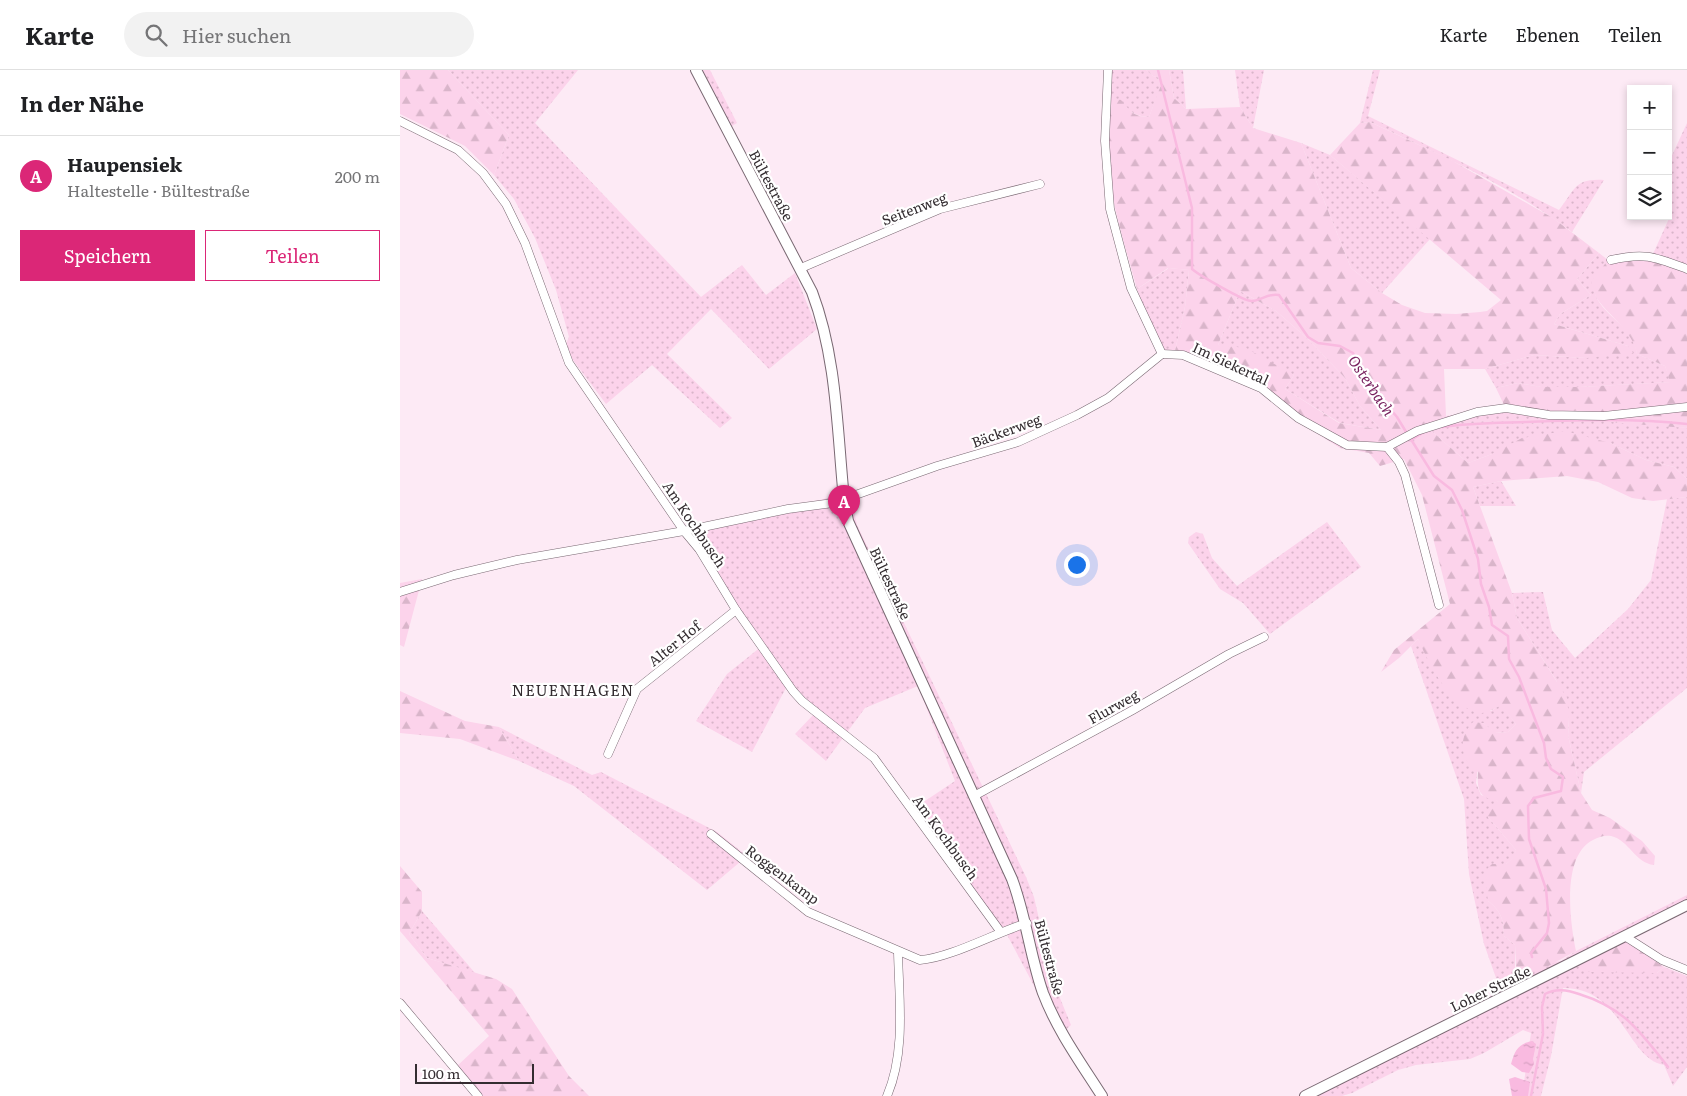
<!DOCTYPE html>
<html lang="de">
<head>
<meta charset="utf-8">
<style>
	body { margin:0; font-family:Literata,serif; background:#f2f2f2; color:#202124 }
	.controls { position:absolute; right:15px; top:15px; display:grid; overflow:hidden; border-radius:0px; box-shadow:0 2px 8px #0003 }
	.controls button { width:45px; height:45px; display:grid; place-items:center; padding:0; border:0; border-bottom:1px solid #e0e0e0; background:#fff; color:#202124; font:25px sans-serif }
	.scale { position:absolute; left:15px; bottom:12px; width:119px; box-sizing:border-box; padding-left:5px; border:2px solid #342d31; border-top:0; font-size:14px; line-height:18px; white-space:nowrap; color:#342d31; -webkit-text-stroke:4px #fff; paint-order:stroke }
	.you { position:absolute; left:676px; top:494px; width:18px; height:18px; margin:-12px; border:4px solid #fff; border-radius:50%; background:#1a73e8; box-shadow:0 0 0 8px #1a73e833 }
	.badge { display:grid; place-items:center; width:32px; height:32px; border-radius:50%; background:#db2777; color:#fff; font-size:16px; font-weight:700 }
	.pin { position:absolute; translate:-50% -41px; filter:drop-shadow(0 1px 2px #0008) }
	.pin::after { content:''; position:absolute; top:26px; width:18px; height:15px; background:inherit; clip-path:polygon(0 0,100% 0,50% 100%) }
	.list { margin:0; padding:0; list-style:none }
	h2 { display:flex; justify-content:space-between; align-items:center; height:65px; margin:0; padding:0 20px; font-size:21px }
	h2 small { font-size:16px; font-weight:400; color:#757577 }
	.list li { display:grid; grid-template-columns:32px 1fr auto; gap:15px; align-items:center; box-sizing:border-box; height:80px; padding:0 20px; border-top:1px solid #e0e0e0 }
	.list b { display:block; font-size:19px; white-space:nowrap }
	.list p { margin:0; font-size:16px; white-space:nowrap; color:#757577 }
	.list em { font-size:16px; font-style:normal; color:#757577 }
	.actions { display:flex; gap:10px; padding:15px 20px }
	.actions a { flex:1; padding:11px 0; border:1px solid #db2777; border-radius:0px; text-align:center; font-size:18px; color:#db2777 }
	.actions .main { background:#db2777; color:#fff }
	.icon { flex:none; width:28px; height:28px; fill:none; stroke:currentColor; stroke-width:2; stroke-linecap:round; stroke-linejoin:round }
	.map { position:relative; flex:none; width:1287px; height:1026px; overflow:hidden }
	header { display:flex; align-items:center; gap:30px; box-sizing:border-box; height:70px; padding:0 25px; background:#fff; border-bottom:1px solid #e0e0e0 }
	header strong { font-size:24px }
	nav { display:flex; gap:28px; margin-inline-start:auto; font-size:18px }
	.search { width:350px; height:45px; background:#f2f2f2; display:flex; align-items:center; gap:12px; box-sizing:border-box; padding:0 18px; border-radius:28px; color:#757577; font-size:19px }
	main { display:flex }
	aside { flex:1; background:#fff }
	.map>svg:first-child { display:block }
</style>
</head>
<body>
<header>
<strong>Karte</strong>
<div class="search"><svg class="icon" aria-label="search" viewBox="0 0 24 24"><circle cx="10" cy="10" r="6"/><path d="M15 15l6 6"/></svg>Hier suchen</div>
<nav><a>Karte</a><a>Ebenen</a><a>Teilen</a></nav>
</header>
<main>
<aside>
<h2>In der Nähe<small></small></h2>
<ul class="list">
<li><span class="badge">A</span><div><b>Haupensiek</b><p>Haltestelle · Bültestraße</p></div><em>200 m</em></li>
</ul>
<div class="actions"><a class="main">Speichern</a><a>Teilen</a></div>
</aside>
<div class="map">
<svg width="1287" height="1026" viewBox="0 0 1287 1026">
	<defs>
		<pattern id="grass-dots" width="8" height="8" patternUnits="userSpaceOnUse" patternTransform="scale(1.25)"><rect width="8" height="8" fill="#fcd3eb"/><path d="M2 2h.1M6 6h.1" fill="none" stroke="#d9b5ca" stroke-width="1.8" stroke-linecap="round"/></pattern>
		<pattern id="forest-firs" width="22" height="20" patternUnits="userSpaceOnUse" patternTransform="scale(1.25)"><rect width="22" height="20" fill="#fcd3eb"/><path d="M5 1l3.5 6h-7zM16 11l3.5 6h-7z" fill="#d9b5ca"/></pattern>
		<pattern id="water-ripples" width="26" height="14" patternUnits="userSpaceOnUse" patternTransform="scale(1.25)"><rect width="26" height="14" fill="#f9bae0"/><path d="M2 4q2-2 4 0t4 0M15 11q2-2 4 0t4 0" fill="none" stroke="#d6a0c1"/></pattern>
	</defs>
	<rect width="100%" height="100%" fill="#fdeaf5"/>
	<g fill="url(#grass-dots)">
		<path d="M48,0H178L135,53L301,227L342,195L366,225L395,203L417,259L369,299L311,239L267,284L332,348L320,358L252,295L206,334L164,278L169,267L156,220L135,168L114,129L94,105L109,65Z"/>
		<path d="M293,0H310L337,53L324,61Z"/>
		<path d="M705,0H746L753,6L764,9L749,47C732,47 725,35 711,28L703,32Z"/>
		<path d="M769,0H783L786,39L774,28Z"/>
		<path d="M835,0H864L853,58L840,37Z"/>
		<path d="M973,0H980L968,46L1159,140C1175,120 1174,108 1204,110L1172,162C1111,116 1038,84 970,52L960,53Z"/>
		<path d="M1287,53V197L1253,184L1272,142L1268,140V94Z"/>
		<path d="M901,73L930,85L1030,169L982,223L951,198Z"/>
		<path d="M1199,183L1208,190C1204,198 1198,207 1195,215C1190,232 1219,251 1228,262C1233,269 1236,276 1237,284L1265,296L1271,312L1180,317H1141L1118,313L1096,318L1085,299L1134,285L1186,288L1228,276L1154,254L1160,244L1191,225L1177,209Z"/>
		<path d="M769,198L789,200L785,237L774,285L766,289L750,255L737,219Z"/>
		<path d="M840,221L876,241L908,269L945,308L960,336L981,360L940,353L885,319L894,305L818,275Z"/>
		<path d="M1105,337L1287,358V409L1274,397L1246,390L1210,373L1092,384L1068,393L1027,357L1046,346Z"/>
		<path d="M1101,411L1116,436H1080L1073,417Z"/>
		<path d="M450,422L457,455L626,807L634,827L653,911L671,955L660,965L605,861L513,739L555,711L518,616L465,638L426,691L395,664L414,644L387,616L352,682L296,651L327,604L362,576L287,465Z"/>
		<path d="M1287,427V618L1184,702L1181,723L1168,665L1169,649L1156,610L1117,548L1112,523L1143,522L1152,560L1175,588L1228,539L1251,510L1267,429Z"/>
		<path d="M927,452L961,497L870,564L843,533L820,519L788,473L789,467L796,462L803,464L812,488L837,516Z"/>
		<path d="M1018,569L1038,607L1053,625L1091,641L1101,634L1116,654L1108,662L1095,663L1083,653L1076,713L1081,725L1098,731L1088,747L1116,780L1115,787L1106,794H1092L1088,831C1101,841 1104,850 1104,866L1115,875V898L1161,891L1176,881L1287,825V841L1182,893L1257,903L1264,897L1287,906V997L1273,1016L1264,995C1227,989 1222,917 1163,918L1151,986L1141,1026H1122L1131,963L1123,960L1084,983L1070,989L1016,995L998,1000L952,1023L942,1026H898L1101,922L1084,874L1069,804L1064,729L1011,576Z"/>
		<path d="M99,657L192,705L201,702L317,762L347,786L307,820L174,716L119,691Z"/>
		<path d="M22,841L75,903L27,888L9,864Z"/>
	</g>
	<g fill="url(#forest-firs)" fill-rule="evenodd">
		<path d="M0,0H48L109,65L94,105L65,76L0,44Z"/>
		<path d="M746,0H769L774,28L786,39L840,37L853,58L901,73L951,198L982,223L1002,235L1025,243L1056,244L1080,242L1087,241L1101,230L930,85L960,53L970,52L1051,90L1153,148L1199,183L1177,209L1191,225L1160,244L1154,254L1228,276L1233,283L1186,288L1134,285L1085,299H1044L1046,346L1027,357L1068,393L1092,384L1122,368L1165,361L1210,373L1246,390L1274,397L1287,409V427L1253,431L1232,428L1198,412L1167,406L1101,411L1073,417L1112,523L1117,548L1167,628L1169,649L1168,665L1181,723L1192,740L1210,748L1242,771L1255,786L1254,795C1235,793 1229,770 1211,766C1204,765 1199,767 1193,770C1161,786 1170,852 1176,881L1117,913L1115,875L1104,866C1104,850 1101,841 1088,831L1084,802L1092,794H1106L1114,787L1116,780L1088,747L1086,741L1098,731C1078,728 1077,719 1078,702C1059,689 1058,668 1073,652L1083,653L1096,663L1108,662L1116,654L1101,635C1095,638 1087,644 1080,643C1051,639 1028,592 1018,569L999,588L981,602L994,580L1050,534L1022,425L1004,389L980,396L969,383L940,378L901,353L859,317L774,285L785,237L789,200L768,198L737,219C727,182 715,145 709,106C706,81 708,53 711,28L721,30C730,41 734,47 749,47L763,9L753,6ZM840,221L876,241L908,269L945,308L960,336L981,360L939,353L885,319L894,305L846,278L818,275Z"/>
		<path d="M1253,184L1287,197V358L1219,353L1105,337L1096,318L1118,313L1141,317H1180L1270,312L1265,296L1237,284C1233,261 1211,248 1198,230C1194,225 1194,217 1191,212L1208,190L1227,185Z"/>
		<path d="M22,509L4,577L0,575V513Z"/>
		<path d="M0,621L65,651L99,657L119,691L60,669L0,663Z"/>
		<path d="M0,796L22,822V841L9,864L27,888L96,909L112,919L169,1006L189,1026H79L56,997L89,966L0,861Z"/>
		<path d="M1226,871L1264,897L1257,903L1188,902L1182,893Z"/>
	</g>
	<g fill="url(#water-ripples)">
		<path d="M1132,971L1136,974L1133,989L1134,994L1129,1003L1122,1002L1111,994C1115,980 1118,974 1132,971Z"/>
		<path d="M1115,1007L1130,1012L1128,1026H1112L1109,1009Z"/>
	</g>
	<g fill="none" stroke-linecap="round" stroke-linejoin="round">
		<g stroke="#f9bae0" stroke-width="2.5">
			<path d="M758,0L792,138V199C799,205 845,232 852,231C862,230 868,223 879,225L908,267L918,273L940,276L953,283L973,319L997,347L1011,370L1024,362"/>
			<path d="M1042,357C1070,353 1097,353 1126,352C1179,350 1234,348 1287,354"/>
			<path d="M1012,371L1034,406L1052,420L1062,440L1078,489L1081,514L1089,537L1092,555L1108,566L1109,589L1119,607L1144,673L1146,688L1151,699L1163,707L1161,721L1134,728L1128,736L1129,769L1146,819L1149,853L1147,863L1131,883L1132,887"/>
			<path d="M1131,1026L1143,964L1142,937L1145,924C1156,918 1167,920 1179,924C1224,938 1240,961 1268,997"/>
		</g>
		<defs>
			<g id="minor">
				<path d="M708,0L705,71L710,139L731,218L762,284"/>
				<path d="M0,51L58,80L83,103L106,134L125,173L169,293L284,461L299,479L336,540L393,621L402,631L474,688L600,861"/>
				<path d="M1211,190C1245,182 1255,187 1287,199"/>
				<path d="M401,198L540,139L640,114"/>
				<path d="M762,284L783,285L861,318L898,348L947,375L987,377L1017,361L1077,342L1106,338L1149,345L1204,346L1287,337"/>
				<path d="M987,377L999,392L1005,405L1039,535"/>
				<path d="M0,522L54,505L117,490L284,461L388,439L433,433L537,396L618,372L677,345L708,328L762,284"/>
				<path d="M208,684L237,619L336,540"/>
				<path d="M574,726L731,641L829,584L864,567"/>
				<path d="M311,764L408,842L520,890C550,888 595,863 627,853"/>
				<path d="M1226,867L1262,890L1287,900"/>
				<path d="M0,933L78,1026"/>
				<path d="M487,1026C506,982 499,929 498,882"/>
			</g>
			<g id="tertiary">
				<path d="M296,0L412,222C437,288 437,360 444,429L448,451L612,809C626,846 630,886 643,923C657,960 681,993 702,1026"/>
				<path d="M905,1026L1287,835"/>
			</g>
		</defs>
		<use href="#minor" stroke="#796872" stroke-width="9"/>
		<use href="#tertiary" stroke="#796872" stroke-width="12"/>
		<use href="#minor" stroke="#fff" stroke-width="8"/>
		<use href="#tertiary" stroke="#fff" stroke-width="10"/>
	</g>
	<g text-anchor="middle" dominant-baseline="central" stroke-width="4.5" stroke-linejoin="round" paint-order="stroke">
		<g font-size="14" fill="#342d31" stroke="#fff">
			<text transform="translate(372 115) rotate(62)">Bültestraße</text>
			<text transform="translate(514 138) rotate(-21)">Seitenweg</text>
			<text transform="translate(831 293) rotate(25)">Im Siekertal</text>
			<text transform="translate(606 360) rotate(-20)">Bäckerweg</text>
			<text transform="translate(295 454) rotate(56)">Am Kochbusch</text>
			<text transform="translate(491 513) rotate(65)">Bültestraße</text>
			<text transform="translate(274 573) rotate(-39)">Alter Hof</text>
			<text transform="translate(713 636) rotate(-29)">Flurweg</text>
			<text transform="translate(546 767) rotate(54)">Am Kochbusch</text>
			<text transform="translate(383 804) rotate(37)">Roggenkamp</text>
			<text transform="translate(650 887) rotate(75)">Bültestraße</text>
			<text transform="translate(1090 918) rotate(-26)">Loher Straße</text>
		</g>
		<g font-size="15" font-style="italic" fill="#771f5d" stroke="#fff">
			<text transform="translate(972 315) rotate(56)">Osterbach</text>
		</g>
		<g font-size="15" letter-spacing="1" fill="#342d31" stroke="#fff">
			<text x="173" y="619">NEUENHAGEN</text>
		</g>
	</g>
</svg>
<div class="controls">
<button>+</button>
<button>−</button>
<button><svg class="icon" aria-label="layers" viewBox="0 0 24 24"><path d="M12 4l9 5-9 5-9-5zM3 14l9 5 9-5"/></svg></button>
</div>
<div class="scale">100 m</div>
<div class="you"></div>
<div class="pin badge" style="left:444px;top:456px">A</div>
</div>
</main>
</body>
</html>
